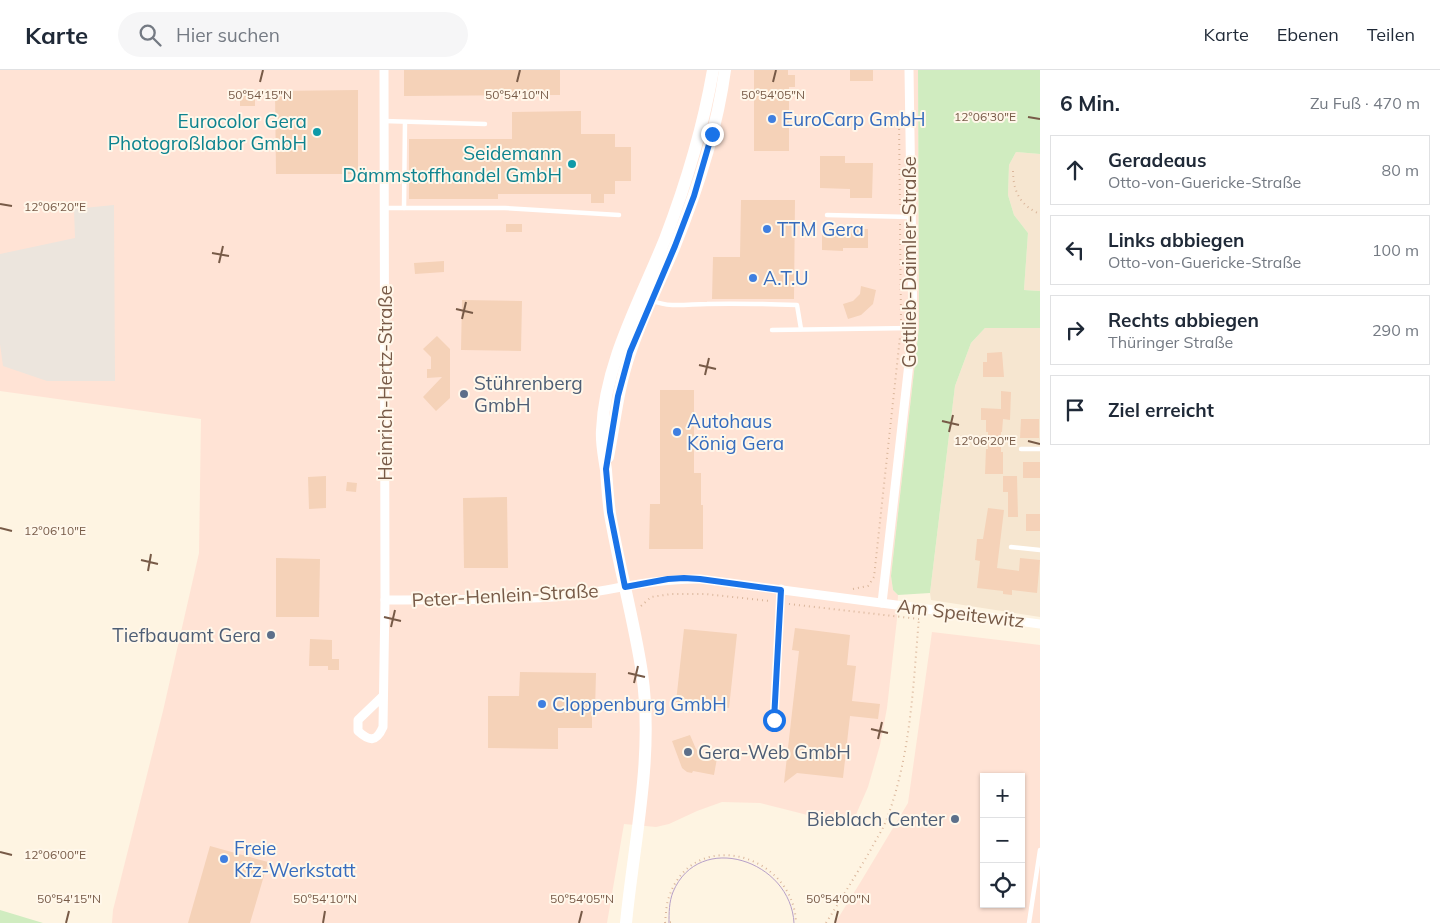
<!DOCTYPE html>
<html lang="de">
<head>
<meta charset="utf-8">
<style>
	body { margin:0; font-family:Mulish,sans-serif; background:#f6f6f7; color:#1f2937 }
	.controls { position:absolute; right:15px; bottom:15px; display:grid; overflow:hidden; border-radius:0px; box-shadow:0 1px 4px #0004 }
	.controls button { width:45px; height:45px; display:grid; place-items:center; padding:0; border:0; border-bottom:1px solid #e0e1e3; background:#fff; color:#1f2937; font:25px sans-serif }
	.stop { position:absolute; width:15px; height:15px; margin:-11px; border:4px solid #1a73e8; border-radius:50%; background:#fff }
	.stop.end { background:#1a73e8; border-color:#fff; box-shadow:0 1px 5px #0008 }
	.list { margin:0; padding:0; list-style:none }
	h2 { display:flex; justify-content:space-between; align-items:center; height:65px; margin:0; padding:0 20px; font-size:21px }
	h2 small { font-size:16px; font-weight:400; color:#747a83 }
	.list li { display:grid; grid-template-columns:32px 1fr auto; gap:15px; align-items:center; box-sizing:border-box; height:70px; margin:0 10px 10px; padding:0 10px; border:1px solid #e0e1e3; border-radius:0px }
	.list b { display:block; font-size:19px; white-space:nowrap }
	.list p { margin:0; font-size:16px; white-space:nowrap; color:#747a83 }
	.list em { font-size:16px; font-style:normal; color:#747a83 }
	.icon { flex:none; width:28px; height:28px; fill:none; stroke:currentColor; stroke-width:2; stroke-linecap:round; stroke-linejoin:round }
	.map { position:relative; flex:none; width:1040px; height:853px; overflow:hidden }
	header { display:flex; align-items:center; gap:30px; box-sizing:border-box; height:70px; padding:0 25px; background:#fff; border-bottom:1px solid #e0e1e3 }
	header strong { font-size:24px }
	nav { display:flex; gap:28px; margin-inline-start:auto; font-size:18px }
	.search { width:350px; height:45px; background:#f6f6f7; display:flex; align-items:center; gap:12px; box-sizing:border-box; padding:0 18px; border-radius:28px; color:#747a83; font-size:19px }
	main { display:flex }
	aside { flex:1; background:#fff }
	.map>svg:first-child { display:block }
</style>
</head>
<body>
<header>
<strong>Karte</strong>
<div class="search"><svg class="icon" aria-label="search" viewBox="0 0 24 24"><circle cx="10" cy="10" r="6"/><path d="M15 15l6 6"/></svg>Hier suchen</div>
<nav><a>Karte</a><a>Ebenen</a><a>Teilen</a></nav>
</header>
<main>
<div class="map">
<svg width="1040" height="853" viewBox="0 0 1040 853">
	<rect width="100%" height="100%" fill="#fef4e2"/>
	<g fill="#f6e6d0">
		<path d="M1016,82L1040,84V221L1024,220L1028,163L1014,145L1008,125L1009,95Z"/>
		<path d="M985,258H1040V547L931,530L930,523L955,316L971,273Z"/>
	</g>
	<g fill="#ffe3d5" fill-rule="evenodd">
		<path d="M0,0H918L919,257L891,506L893,520L898,525L897,549L887,638L880,675L868,717L851,756L760,733L722,732L697,741L669,754L656,757L624,754L607,853H112L113,840L163,641L199,483L201,349L0,321Z"/>
		<path d="M932,562L1040,575V853H835L860,813L908,733ZM984,707H1021V834H984Z"/>
	</g>
	<path fill="#ece5dd" d="M114,135L115,311H47L3,296L0,274V184L75,168L74,139Z"/>
	<g fill="#d0ecc0">
		<path d="M918,0H1040V84L1016,82L1009,95L1008,125L1014,145L1028,163L1024,220L1040,221V258H985L971,273L955,316L930,523L898,525L893,520L891,506L919,257Z"/>
		<path d="M0,840L43,853H0Z"/>
	</g>
	<g fill="#f5d2b8">
		<path d="M404,0H560V25L404,26Z"/>
		<path d="M754,0H788V5H795V17H789V81H754Z"/>
		<rect x="850" y="0" width="23" height="11"/>
		<path d="M358,20V104H276L275,21Z"/>
		<rect x="240" y="23" width="15" height="13"/>
		<path d="M581,41V64H615V77H631V111H615V124H604V133H591V124H498V129H409V69H512V42Z"/>
		<path d="M820,86H845V93H873L872,128H850V119L820,118Z"/>
		<path d="M741,130H795L794,229H712L713,187H740Z"/>
		<rect x="506" y="154" width="16" height="8"/>
		<path d="M848,159H868V178H843V181L822,180V161H848Z"/>
		<path d="M444,191V202L415,204L414,193Z"/>
		<path d="M861,216L876,220L873,234L861,245L848,249L843,234L853,231L860,224Z"/>
		<path d="M462,230L522,231L521,281L461,280Z"/>
		<path d="M437,266L450,279V328L436,341L423,327L442,307L427,308V299H431V287L423,279Z"/>
		<path d="M1002,282L1004,307H983V292H987V283Z"/>
		<path d="M660,320H694V403H701V435H703V479H649L650,434H660Z"/>
		<path d="M1001,321L1011,322L1010,350L1003,349L1002,362H1001V382H1003V404H985L986,379H988V362H986V350H981V338L1001,339Z"/>
		<path d="M1021,349H1039V368H1020Z"/>
		<rect x="1023" y="392" width="17" height="16"/>
		<path d="M326,406V438L309,439L308,407Z"/>
		<path d="M1003,406H1017L1018,447H1008V422H1003Z"/>
		<path d="M347,412L357,413L356,422L346,421Z"/>
		<path d="M507,427L508,498H464L463,428Z"/>
		<path d="M988,438L1004,440L997,498L1019,501L1020,488L1040,490L1037,523L1012,520V525L1003,524V521L977,518L980,491L975,490L977,469H983Z"/>
		<rect x="1026" y="444" width="14" height="17"/>
		<path d="M276,488L320,489L319,547H276Z"/>
		<path d="M795,558L850,565L847,595L856,596L852,631L880,634L878,649L850,646L843,708L797,703L784,713L799,581L792,580Z"/>
		<path d="M684,559L737,564L729,638L676,632Z"/>
		<path d="M310,569L332,570V589H339V600H328V596H309Z"/>
		<path d="M520,602L596,603L595,641H592V658H558V679L488,678V626H519Z"/>
		<path d="M690,665L696,679L703,685L717,688L714,705L693,701L692,703L687,702L682,698L672,671Z"/>
		<path d="M210,776L268,792L250,853H188Z"/>
	</g>
	<g fill="none" stroke-linecap="round" stroke-linejoin="round">
		<g stroke="#dab69b" stroke-width="2" stroke-dasharray="1 4" stroke-linecap="butt">
			<path d="M899,49L900,139"/>
			<path d="M1013,101C1013,122 1021,136 1040,144"/>
			<path d="M900,154L901,252"/>
			<path d="M853,519L868,516L874,507L900,267"/>
			<path d="M789,534L919,549"/>
			<path d="M641,536L651,527L671,524H705L770,531"/>
			<path d="M665,853C666,844 666,835 669,827C693,755 794,784 796,853"/>
			<path d="M665,853L672,852"/>
			<path d="M826,853C841,829 856,805 870,781C875,771 882,761 886,751C911,686 913,616 919,548"/>
		</g>
		<g stroke="#fff" stroke-width="4.5">
			<path d="M384,51L485,54"/>
			<path d="M384,138H505L619,145"/>
			<path d="M404,138L405,52"/>
			<path d="M827,145L911,147"/>
			<path d="M653,231C670,238 689,234 707,234C737,233 767,234 797,235L801,259"/>
			<path d="M772,260L913,258"/>
			<path d="M1021,379H1040"/>
			<path d="M1011,477L1040,480"/>
			<path d="M1029,853L1040,780"/>
		</g>
		<g stroke="#fff" stroke-width="9">
			<path d="M385,530C445,529 505,531 564,526C610,521 655,508 700,509L1040,554"/>
			<path d="M882,533L913,258L909,0"/>
			<path d="M383,626L358,650V661C369,671 376,673 383,657L385,530L384,0"/>
			<path d="M774,649L781,519"/>
		</g>
		<g stroke="#fff" stroke-width="12">
			<path d="M608,387C615,352 618,317 630,283C642,247 659,213 674,178C697,121 717,61 725,0"/>
			<path d="M626,853C634,770 654,687 642,603C634,550 619,497 610,444C608,429 607,414 606,400C604,386 601,374 602,360C605,292 640,231 665,169C686,114 703,58 713,0"/>
		</g>
		<path stroke="#b7a0c8" stroke-width="1" d="M669,853C669,843 669,832 673,822C699,760 791,790 794,853"/>
	</g>
	<g fill="none" stroke-linecap="round" stroke-linejoin="round">
		<path stroke="#1a73e8" stroke-width="6" d="M712,64L694,126L675,176L630,282L618,326L606,399L610,442L625,517L668,509L684,508L700,509L781,520L774,650"/>
	</g>
	<path fill="none" stroke="#775a47" stroke-width="2" d="M260,12L263,0M517,12L520,0M773,12L776,0M1028,47L1040,49M0,134L12,136M212,183L229,186M219,193L223,176M456,239L473,243M462,249L466,232M699,295L716,299M705,305L709,288M942,351L959,355M949,362L953,345M1028,371L1040,374M0,458L12,461M141,490L158,494M148,501L151,484M384,547L401,551M391,557L395,540M628,603L645,607M634,613L638,596M871,659L888,663M878,669L882,652M0,782L12,785M66,853L69,841M323,853L325,841M579,853L582,841M835,853L838,841"/>
	<g fill="#3f7fe0" stroke="#fff7ea" stroke-width="2">
		<circle cx="772" cy="49" r="5"/>
		<circle cx="767" cy="159" r="5"/>
		<circle cx="753" cy="208" r="5"/>
		<circle cx="677" cy="362" r="5"/>
		<circle cx="542" cy="634" r="5"/>
		<circle cx="224" cy="789" r="5"/>
	</g>
	<g fill="#0f9aa8" stroke="#fff7ea" stroke-width="2">
		<circle cx="317" cy="62" r="5"/>
		<circle cx="572" cy="94" r="5"/>
	</g>
	<g fill="#5c6f8a" stroke="#fff7ea" stroke-width="2">
		<circle cx="464" cy="324" r="5"/>
		<circle cx="271" cy="565" r="5"/>
		<circle cx="688" cy="682" r="5"/>
		<circle cx="955" cy="749" r="5"/>
	</g>
	<g text-anchor="middle" dominant-baseline="central" stroke-width="4" stroke-linejoin="round" paint-order="stroke">
		<g font-size="19" fill="#366cbe" stroke="#fff7ea" text-anchor="start">
			<text x="782" y="49">EuroCarp GmbH</text>
			<text x="777" y="159">TTM Gera</text>
			<text x="763" y="208">A.T.U</text>
			<text x="687" y="351">Autohaus<tspan x="687" dy="22">König Gera</tspan></text>
			<text x="552" y="634">Cloppenburg GmbH</text>
			<text x="234" y="778">Freie<tspan x="234" dy="22">Kfz-Werkstatt</tspan></text>
		</g>
		<g font-size="19" fill="#0d838f" stroke="#fff7ea" text-anchor="end">
			<text x="307" y="51">Eurocolor Gera<tspan x="307" dy="22">Photogroßlabor GmbH</tspan></text>
			<text x="562" y="83">Seidemann<tspan x="562" dy="22">Dämmstoffhandel GmbH</tspan></text>
		</g>
		<g font-size="19" fill="#775a47" stroke="#fff7ea">
			<text transform="translate(909 192) rotate(-90)">Gottlieb-Daimler-Straße</text>
			<text transform="translate(385 313) rotate(-90)">Heinrich-Hertz-Straße</text>
			<text transform="translate(505 525) rotate(-3)">Peter-Henlein-Straße</text>
			<text transform="translate(961 543) rotate(7)">Am Speitewitz</text>
		</g>
		<g font-size="19" fill="#4e5e75" stroke="#fff7ea" text-anchor="start">
			<text x="474" y="313">Stührenberg<tspan x="474" dy="22">GmbH</tspan></text>
			<text x="261" y="565" text-anchor="end">Tiefbauamt Gera</text>
			<text x="698" y="682">Gera-Web GmbH</text>
			<text x="945" y="749" text-anchor="end">Bieblach Center</text>
		</g>
	</g>
	<g font-size="12" text-anchor="middle" fill="#775a47" stroke="#fff7ea" stroke-width="4" stroke-linejoin="round" paint-order="stroke">
		<text x="260" y="29">50°54'15"N</text>
		<text x="517" y="29">50°54'10"N</text>
		<text x="773" y="29">50°54'05"N</text>
		<text x="985" y="51">12°06'30"E</text>
		<text x="55" y="141">12°06'20"E</text>
		<text x="985" y="375">12°06'20"E</text>
		<text x="55" y="465">12°06'10"E</text>
		<text x="55" y="789">12°06'00"E</text>
		<text x="69" y="833">50°54'15"N</text>
		<text x="325" y="833">50°54'10"N</text>
		<text x="582" y="833">50°54'05"N</text>
		<text x="838" y="833">50°54'00"N</text>
	</g>
</svg>
<div class="controls">
<button>+</button>
<button>−</button>
<button><svg class="icon" aria-label="locate" viewBox="0 0 24 24"><circle cx="12" cy="12" r="6"/><path d="M12 2v4M12 18v4M2 12h4M18 12h4"/></svg></button>
</div>
<div class="stop" style="left:774px;top:650px"></div>
<div class="stop end" style="left:712px;top:64px"></div>
</div>
<aside>
<h2>6 Min.<small>Zu Fuß · 470 m</small></h2>
<ul class="list">
<li><svg class="icon" aria-label="ahead" viewBox="0 0 24 24"><path d="M12 20V5M6 11l6-6 6 6"/></svg><div><b>Geradeaus</b><p>Otto-von-Guericke-Straße</p></div><em>80 m</em></li>
<li><svg class="icon" aria-label="left" viewBox="0 0 24 24"><path d="M17 20v-9H6M10 6l-5 5 5 5"/></svg><div><b>Links abbiegen</b><p>Otto-von-Guericke-Straße</p></div><em>100 m</em></li>
<li><svg class="icon" aria-label="right" viewBox="0 0 24 24"><path d="M7 20v-9h11M14 6l5 5-5 5"/></svg><div><b>Rechts abbiegen</b><p>Thüringer Straße</p></div><em>290 m</em></li>
<li><svg class="icon" aria-label="arrive" viewBox="0 0 24 24"><path d="M6 21V4h12l-3 4 3 4H6"/></svg><div><b>Ziel erreicht</b></div></li>
</ul>
</aside>
</main>
</body>
</html>
